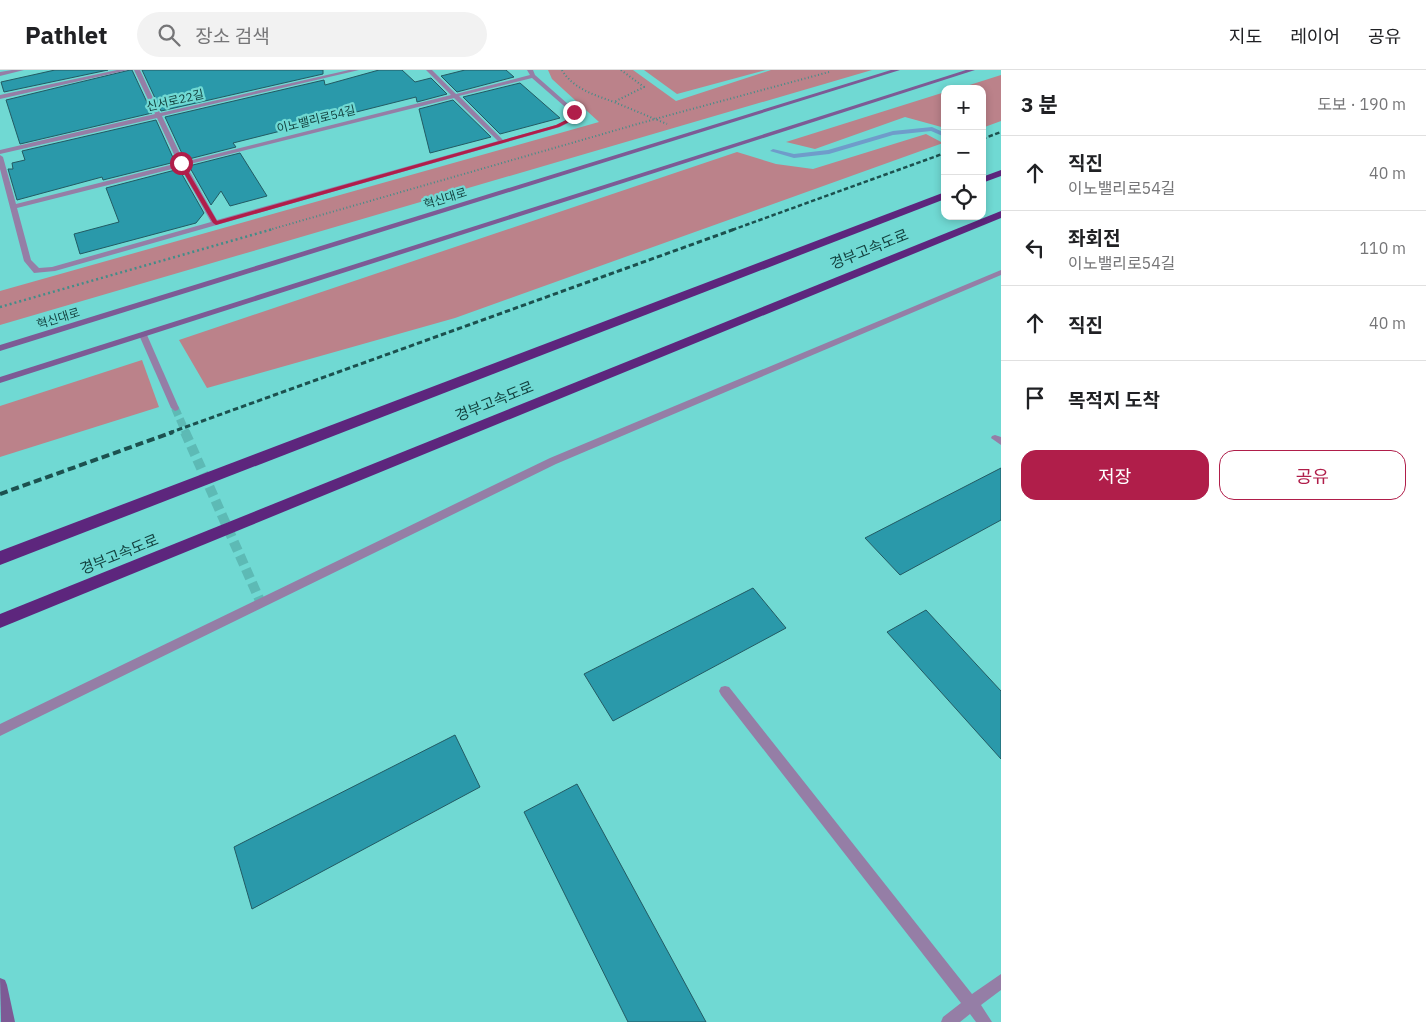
<!DOCTYPE html>
<html lang="ko">
<head>
<meta charset="utf-8">
<style>
	body { margin:0; font-family:"IBM Plex Sans","Noto Sans KR",sans-serif; background:#f2f2f2; color:#202124 }
	.controls { position:absolute; right:15px; top:15px; display:grid; overflow:hidden; border-radius:10px; box-shadow:0 2px 8px #0003 }
	.controls button { width:45px; height:45px; display:grid; place-items:center; padding:0; border:0; border-bottom:1px solid #e0e0e0; background:#fff; color:#202124; font:25px sans-serif }
	.stop { position:absolute; width:15px; height:15px; margin:-11px; border:4px solid #b01e4a; border-radius:50%; background:#fff }
	.stop.end { background:#b01e4a; border-color:#fff; box-shadow:0 1px 5px #0008 }
	.list { margin:0; padding:0; list-style:none }
	h2 { display:flex; justify-content:space-between; align-items:center; height:65px; margin:0; padding:0 20px; font-size:21px }
	h2 small { font-size:16px; font-weight:400; color:#757577 }
	.list li { display:grid; grid-template-columns:32px 1fr auto; gap:15px; align-items:center; box-sizing:border-box; height:75px; padding:0 20px; border-top:1px solid #e0e0e0 }
	.list b { display:block; font-size:19px; white-space:nowrap }
	.list p { margin:0; font-size:16px; white-space:nowrap; color:#757577 }
	.list em { font-size:16px; font-style:normal; color:#757577 }
	.actions { display:flex; gap:10px; padding:15px 20px }
	.actions a { flex:1; padding:11px 0; border:1px solid #b01e4a; border-radius:15px; text-align:center; font-size:18px; color:#b01e4a }
	.actions .main { background:#b01e4a; color:#fff }
	.icon { flex:none; width:28px; height:28px; fill:none; stroke:currentColor; stroke-width:2; stroke-linecap:round; stroke-linejoin:round }
	.map { position:relative; flex:none; width:1001px; height:952px; overflow:hidden }
	header { display:flex; align-items:center; gap:30px; box-sizing:border-box; height:70px; padding:0 25px; background:#fff; border-bottom:1px solid #e0e0e0 }
	header strong { font-size:24px }
	nav { display:flex; gap:28px; margin-inline-start:auto; font-size:18px }
	.search { width:350px; height:45px; background:#f2f2f2; display:flex; align-items:center; gap:12px; box-sizing:border-box; padding:0 18px; border-radius:28px; color:#757577; font-size:19px }
	main { display:flex }
	aside { flex:1; background:#fff }
	.map>svg:first-child { display:block }
</style>
</head>
<body>
<header>
<strong>Pathlet</strong>
<div class="search"><svg class="icon" aria-label="search" viewBox="0 0 24 24"><circle cx="10" cy="10" r="6"/><path d="M15 15l6 6"/></svg>장소 검색</div>
<nav><a>지도</a><a>레이어</a><a>공유</a></nav>
</header>
<main>
<div class="map">
<svg width="1001" height="952" viewBox="0 0 1001 952">
	<rect width="100%" height="100%" fill="#70d9d3"/>
	<g fill="#bb828a">
		<path d="M548,0H633L676,31L771,0H872L0,255V221L599,52L552,9Z"/>
		<path d="M644,0H766L677,24Z"/>
		<path d="M1001,5V51L982,58V19H957Z"/>
		<path d="M945,22V58L905,47L815,79L786,72Z"/>
		<path d="M926,64L943,73L455,248L207,318L179,270L737,82L776,94L813,99Z"/>
		<path d="M142,290L159,337L0,387V336Z"/>
	</g>
	<g fill="none" stroke-linecap="round" stroke-linejoin="round">
		<path fill="#6f9cca" fill-rule="evenodd" d="M932,57L945,63V67L931,61L893,65L829,84L794,88L770,81L773,79L794,84L828,80L893,61Z"/>
	</g>
	<g fill="#2a99aa" stroke="#235a63">
		<path d="M55,0H108L4,22L1,12Z"/>
		<path d="M130,0H132L152,43L20,74L6,30Z"/>
		<path d="M142,0H323V4L161,41Z"/>
		<path d="M379,0H402L415,12L431,8L447,24L417,32L416,27L233,73L236,77L185,90L165,47L324,10L325,15Z"/>
		<path d="M465,0H506L514,7L457,22L441,6Z"/>
		<path d="M520,13L560,48L500,64L463,27Z"/>
		<path d="M453,30L491,67L430,83L419,39Z"/>
		<path d="M156,50L175,92L103,110L102,107L17,130L8,99H13L12,93L25,90L22,81Z"/>
		<path d="M240,83L267,126L230,136L221,121L211,135L189,96Z"/>
		<path d="M179,99L204,143L196,153L80,184L74,164L119,152L106,118Z"/>
		<path d="M1001,398V450L900,505L865,468Z"/>
		<path d="M753,518L786,558L613,651L584,604Z"/>
		<path d="M926,540L1001,621V689L887,562Z"/>
		<path d="M455,665L480,717L252,839L234,777Z"/>
		<path d="M577,714L706,952H628L524,742Z"/>
	</g>
	<g fill="none" stroke-linecap="round" stroke-linejoin="round">
		<path stroke="#5dbab5" stroke-width="8" stroke-dasharray="8 4" stroke-linecap="butt" d="M175,338L186,363"/>
		<path stroke="#5dbab5" stroke-width="10" stroke-dasharray="10 5" stroke-linecap="butt" d="M185,362L261,533"/>
		<g stroke="#418d89" stroke-width="2" stroke-dasharray="1 2.5" stroke-linecap="butt">
			<path d="M562,0C573,19 595,25 614,32"/>
			<path d="M621,0L644,17L614,32L667,54"/>
			<path d="M269,160L655,49L829,2"/>
		</g>
		<path stroke="#418d89" stroke-width="2.5" stroke-dasharray="2 3" stroke-linecap="butt" d="M0,237L273,159"/>
		<g fill="#957ea6" fill-rule="evenodd">
			<path d="M12,0H24L0,6V2Z"/>
			<path d="M117,0H128L0,29V25Z"/>
			<path d="M134,0H140L160,43L349,0H359L162,46L184,92L451,25L426,0H432L456,24L530,5L527,0H533L535,5L577,42L572,51L560,57L55,201L34,203L24,191L0,99V85L3,87L16,134L178,93L157,48L0,84V80L155,44ZM532,8L571,42L568,49L556,55L503,70L459,26ZM454,28L498,71L217,150L186,95ZM180,97L211,152L52,197L39,198L31,190L17,138Z"/>
			<path d="M1001,200V205L556,394L0,666V654L550,388Z"/>
			<path d="M143,262L147,265L179,338L178,340L175,341L171,338L139,265Z"/>
			<path d="M995,365L1001,367V375L991,368L992,366Z"/>
			<path d="M725,616L729,617L972,924L1001,904V920L981,935L992,952H976L970,944L960,952H941L943,947L961,933L721,625L719,621L721,617Z"/>
		</g>
		<g fill="#7d5a95" fill-rule="evenodd">
			<path d="M891,0H900L0,281V275Z"/>
			<path d="M966,0H975L0,313V307Z"/>
			<path d="M0,908L5,910L7,915L15,952H1Z"/>
		</g>
		<g fill="#5d267d" fill-rule="evenodd">
			<path d="M1001,100V106L982,113V107Z"/>
			<path d="M945,122V129L0,495V481Z"/>
			<path d="M1001,141V148L0,558V544Z"/>
		</g>
		<g stroke="#1c514f" stroke-width="2.5" stroke-dasharray="4.5 2.5" stroke-linecap="butt">
			<path d="M982,69L1001,62"/>
			<path d="M732,160L945,83"/>
		</g>
		<path stroke="#1c514f" stroke-width="3" stroke-dasharray="5.5 3" stroke-linecap="butt" d="M169,363L735,159"/>
		<path stroke="#1c514f" stroke-width="4" stroke-dasharray="8 4" stroke-linecap="butt" d="M0,424L173,362"/>
	</g>
	<path fill="#b01e4a" d="M574,40L576,42L571,51L559,57L216,155L213,153L178,93L181,92L183,93L217,151L556,55L568,49Z"/>
	<g text-anchor="middle" dominant-baseline="central" stroke-width="4.5" stroke-linejoin="round" paint-order="stroke">
		<g font-size="12" fill="#113f3d" stroke="#70d9d3">
			<text transform="translate(175 30) rotate(-13)">신서로22길</text>
			<text transform="translate(316 49) rotate(-14)">이노밸리로54길</text>
			<text transform="translate(445 128) rotate(-17)">혁신대로</text>
			<text transform="translate(58 248) rotate(-17)">혁신대로</text>
		</g>
		<g font-size="15" fill="#113f3d" stroke="#70d9d3">
			<text transform="translate(869 179) rotate(-22)">경부고속도로</text>
			<text transform="translate(494 331) rotate(-22)">경부고속도로</text>
			<text transform="translate(119 484) rotate(-22)">경부고속도로</text>
		</g>
	</g>
</svg>
<div class="controls">
<button>+</button>
<button>−</button>
<button><svg class="icon" aria-label="locate" viewBox="0 0 24 24"><circle cx="12" cy="12" r="6"/><path d="M12 2v4M12 18v4M2 12h4M18 12h4"/></svg></button>
</div>
<div class="stop" style="left:181px;top:93px"></div>
<div class="stop end" style="left:574px;top:42px"></div>
</div>
<aside>
<h2>3 분<small>도보 · 190 m</small></h2>
<ul class="list">
<li><svg class="icon" aria-label="ahead" viewBox="0 0 24 24"><path d="M12 20V5M6 11l6-6 6 6"/></svg><div><b>직진</b><p>이노밸리로54길</p></div><em>40 m</em></li>
<li><svg class="icon" aria-label="left" viewBox="0 0 24 24"><path d="M17 20v-9H6M10 6l-5 5 5 5"/></svg><div><b>좌회전</b><p>이노밸리로54길</p></div><em>110 m</em></li>
<li><svg class="icon" aria-label="ahead" viewBox="0 0 24 24"><path d="M12 20V5M6 11l6-6 6 6"/></svg><div><b>직진</b></div><em>40 m</em></li>
<li><svg class="icon" aria-label="arrive" viewBox="0 0 24 24"><path d="M6 21V4h12l-3 4 3 4H6"/></svg><div><b>목적지 도착</b></div></li>
</ul>
<div class="actions"><a class="main">저장</a><a>공유</a></div>
</aside>
</main>
</body>
</html>
